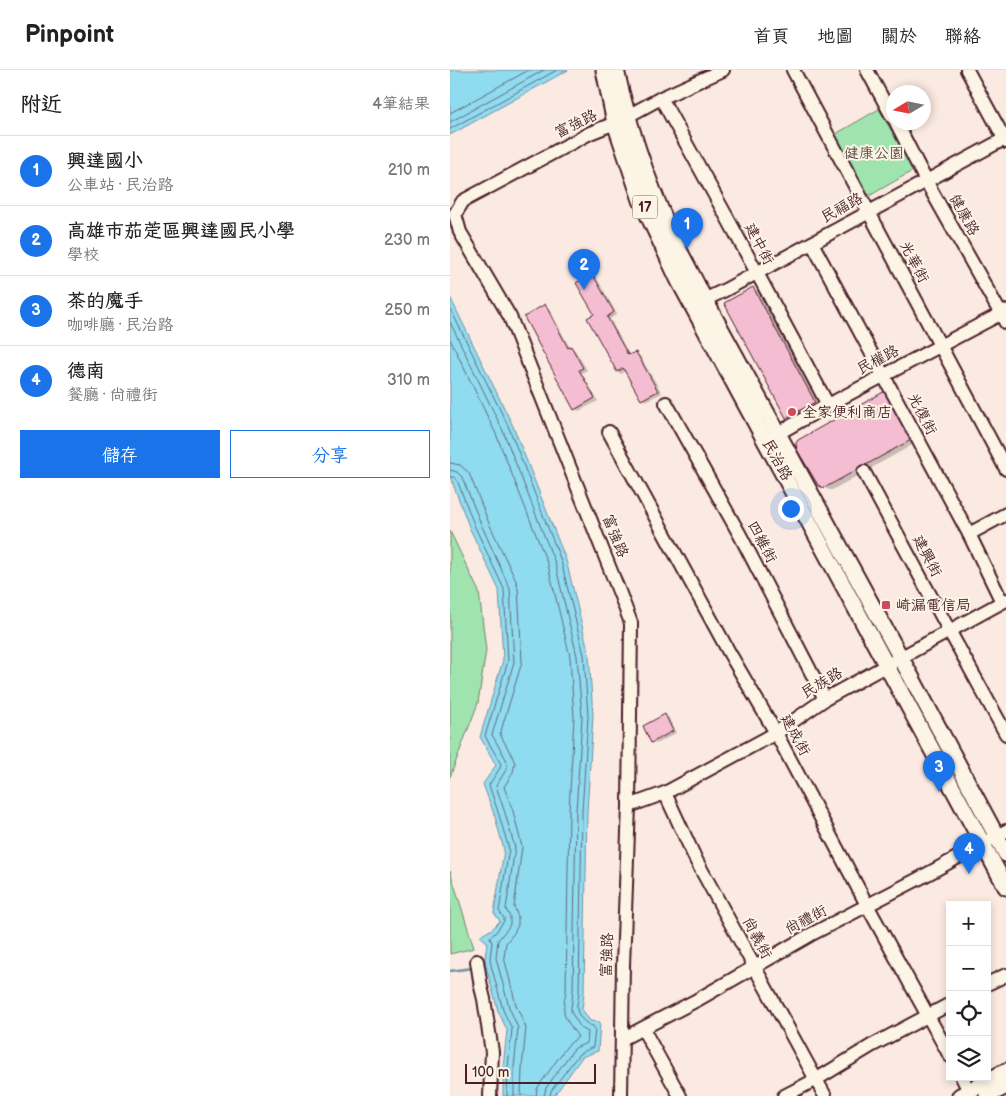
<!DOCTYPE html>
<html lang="zh-TW">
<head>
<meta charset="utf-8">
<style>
	body { margin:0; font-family:"Balsamiq Sans","LXGW WenKai TC",sans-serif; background:#f6f6f6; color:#222 }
	.controls { position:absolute; right:15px; bottom:15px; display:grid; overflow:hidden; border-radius:0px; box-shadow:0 2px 8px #0003 }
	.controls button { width:45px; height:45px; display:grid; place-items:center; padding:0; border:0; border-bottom:1px solid #e0e0e0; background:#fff; color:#222; font:25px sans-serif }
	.compass { position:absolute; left:436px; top:15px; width:45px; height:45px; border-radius:50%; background:#fff; box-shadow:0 2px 8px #0003; rotate:260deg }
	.scale { position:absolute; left:15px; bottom:12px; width:131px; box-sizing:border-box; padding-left:5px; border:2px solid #4a1f2b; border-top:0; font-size:14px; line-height:18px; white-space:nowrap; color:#4a1f2b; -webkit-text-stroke:4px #fcf5e5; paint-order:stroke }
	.you { position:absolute; left:340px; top:438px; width:18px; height:18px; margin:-12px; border:4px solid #fff; border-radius:50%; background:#1a73e8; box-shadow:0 0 0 8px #1a73e833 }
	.badge { display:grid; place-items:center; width:32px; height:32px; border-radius:50%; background:#1a73e8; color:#fff; font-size:16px; font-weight:700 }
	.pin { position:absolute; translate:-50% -41px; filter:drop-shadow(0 1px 2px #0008) }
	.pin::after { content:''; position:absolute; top:26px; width:18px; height:15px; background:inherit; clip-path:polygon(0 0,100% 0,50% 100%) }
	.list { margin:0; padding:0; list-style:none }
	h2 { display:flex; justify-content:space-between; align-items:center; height:65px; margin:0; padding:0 20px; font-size:21px }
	h2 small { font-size:16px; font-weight:400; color:#767676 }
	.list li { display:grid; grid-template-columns:32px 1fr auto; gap:15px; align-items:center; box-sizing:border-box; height:70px; padding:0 20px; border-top:1px solid #e0e0e0 }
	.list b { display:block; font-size:19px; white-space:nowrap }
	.list p { margin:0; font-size:16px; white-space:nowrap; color:#767676 }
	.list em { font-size:16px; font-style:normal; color:#767676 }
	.actions { display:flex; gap:10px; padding:15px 20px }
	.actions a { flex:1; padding:11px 0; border:1px solid #1a73e8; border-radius:0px; text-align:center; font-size:18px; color:#1a73e8 }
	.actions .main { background:#1a73e8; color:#fff }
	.icon { flex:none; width:28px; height:28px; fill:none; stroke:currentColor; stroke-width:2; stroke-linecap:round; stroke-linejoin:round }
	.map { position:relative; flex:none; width:556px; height:1026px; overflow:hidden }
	header { display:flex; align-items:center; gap:30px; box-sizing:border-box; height:70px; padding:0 25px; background:#fff; border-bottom:1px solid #e0e0e0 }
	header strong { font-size:24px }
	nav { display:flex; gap:28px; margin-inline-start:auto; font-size:18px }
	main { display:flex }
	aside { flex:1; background:#fff }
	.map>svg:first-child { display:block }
</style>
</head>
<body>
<header>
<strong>Pinpoint</strong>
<nav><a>首頁</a><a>地圖</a><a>關於</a><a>聯絡</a></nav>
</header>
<main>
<aside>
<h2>附近<small>4筆結果</small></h2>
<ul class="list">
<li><span class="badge">1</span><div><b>興達國小</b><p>公車站 · 民治路</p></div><em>210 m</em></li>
<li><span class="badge">2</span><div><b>高雄市茄萣區興達國民小學</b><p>學校</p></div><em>230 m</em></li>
<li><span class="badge">3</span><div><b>茶的魔手</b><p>咖啡廳 · 民治路</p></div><em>250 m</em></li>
<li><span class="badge">4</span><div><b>德南</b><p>餐廳 · 尚禮街</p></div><em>310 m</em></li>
</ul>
<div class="actions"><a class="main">儲存</a><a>分享</a></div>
</aside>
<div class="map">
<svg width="556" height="1026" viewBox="0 0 556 1026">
	<rect width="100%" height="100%" fill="#fbeae1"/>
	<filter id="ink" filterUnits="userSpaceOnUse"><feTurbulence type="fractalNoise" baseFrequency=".02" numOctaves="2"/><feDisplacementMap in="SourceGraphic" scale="10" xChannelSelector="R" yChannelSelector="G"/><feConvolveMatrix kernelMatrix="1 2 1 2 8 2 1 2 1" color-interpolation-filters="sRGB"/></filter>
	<g filter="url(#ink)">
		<g fill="#9fe3ae" stroke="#74816c">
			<path d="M429,39L464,100L421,125L417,124L384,65Z"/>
			<path d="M0,461L29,522L36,580L28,633L0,707Z"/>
			<path d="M0,801L24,878L0,884Z"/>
		</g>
		<g fill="#8fdbf0" stroke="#7390a1">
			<path d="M0,0H118L0,65Z"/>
			<path d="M0,227L63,356L116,490L139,584L143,646L137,742L134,923L132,939L140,951L150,952L148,981L132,987L104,1026H53V997L57,960L48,941L36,896L35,888L37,872L30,866L42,859L50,851L44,843L54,780L45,747L33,714L46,695L30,667L53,590L49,520L20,459L0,406Z"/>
		</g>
		<g fill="#0003">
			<path d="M142,205L146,207L167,244L160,249L180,286L186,283L190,286L212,323L196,331L191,329L176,301L171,304L168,302L146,245Z"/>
			<path d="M303,218L311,223L372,337L345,352L336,347Z"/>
			<path d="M95,236L99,238L120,278H121L125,280L137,300L132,303L148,331L129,341L125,339Z"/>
			<path d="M437,322L464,374L382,420H379L369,414Z"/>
			<path d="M215,646L219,648L226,663L206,674L202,672Z"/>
		</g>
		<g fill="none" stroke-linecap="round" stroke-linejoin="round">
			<g stroke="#666a7a" stroke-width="1">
				<path d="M0,43L79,0"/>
				<path d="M0,52L94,0"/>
				<path d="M0,59L107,0"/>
				<path d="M0,238L59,358L111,491L134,585L138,647L132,742L129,922C129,927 126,934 127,939C128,947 136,955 143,956L145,959L143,977L129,984L101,1021L100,1026"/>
				<path d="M0,252L53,361L105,493L127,586L132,647L126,742L123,922L121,938V942L131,958L138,962L137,973L127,977L123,980L96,1018L94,1026"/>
				<path d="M0,269L46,364L98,495L120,587L124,647L119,741L116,921C111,948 114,945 128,967L117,976L90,1014L87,1019L86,1026"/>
				<path d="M0,393L10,395L19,403L38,451L66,511L68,518L72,592L50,664L62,686L65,693L63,702L54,717L63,741L72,777L64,837L68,847V855L64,863L56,873L54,887L66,935L76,958L72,998L71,1026"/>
				<path d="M0,400L7,402L12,407L31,454L60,519L64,592L42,665L56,689L57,694L56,700L46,716L55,743L65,778L56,839L60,847V854L58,858L48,870L46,888L59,937L68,958L64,998V1026"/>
				<path d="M0,407H4L7,410L25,457L54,519L58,591L35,666L51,694L50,698L39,715L49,745L59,779L49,841L54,848V851L46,862L40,867L42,873L40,888L41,895L53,940L62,959L58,997L57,1026"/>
			</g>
			<path stroke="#7390a1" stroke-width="2.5" d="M0,901L23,898"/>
		</g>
		<g fill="#f5bdd2" stroke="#4a1f2b">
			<path d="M142,203L164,242L157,247L178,285L186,282L208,321L191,330L173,298L167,302L137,248L144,244L126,213Z"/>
			<path d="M303,217L365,332L336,348L274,233Z"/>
			<path d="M95,234L118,278L121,276L133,298L129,300L145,328L124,340L74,247Z"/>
			<path d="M437,320L462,369L459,371L376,417L373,418L368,415L347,380L346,373L348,370Z"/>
			<path d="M215,644L223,661L201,673L193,656Z"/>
		</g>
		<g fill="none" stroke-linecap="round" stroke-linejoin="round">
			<defs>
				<g id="minor">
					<path d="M343,0L556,399"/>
					<path d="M417,0L443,48"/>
					<path d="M517,0L556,72"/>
					<path d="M211,28L279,151L378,335"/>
					<path d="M446,52L476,111L556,253"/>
					<path d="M362,173L519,464L552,532"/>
					<path d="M248,233L275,220L556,68"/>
					<path d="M216,333L290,465L375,629"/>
					<path d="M159,362L280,584L326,663L417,835L500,986"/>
					<path d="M320,368L378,335L556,241"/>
					<path d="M414,402L500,562L556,664"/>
					<path d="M519,464L556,444"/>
					<path d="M215,723L246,790L375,1026"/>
					<path d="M179,736L215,723L326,663L375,629L556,530"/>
					<path d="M27,891L31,917L34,929L42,982L40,1026"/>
					<path d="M537,914L556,905"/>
					<path d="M193,959L230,1026"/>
					<path d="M172,969L247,930L360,865L472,807L556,761"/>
					<path d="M512,1007L519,1021"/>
					<path d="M171,1026L173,895L179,736L181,553L170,524L60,247L10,162L5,144L13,131L140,63L165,53L211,28L273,0"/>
					<path d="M334,1026L367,1009L421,976L500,934"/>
				</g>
				<g id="major">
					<path d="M154,0L165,53L191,130L229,211L556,817"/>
					<path d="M166,0C178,54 196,108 219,159C228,180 240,200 250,221L464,612L556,784"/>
					<path d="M510,1026L556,1001"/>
					<path d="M537,1026L556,1016"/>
				</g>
			</defs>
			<use href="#minor" stroke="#4a1f2b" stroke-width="16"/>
			<use href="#major" stroke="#4a1f2b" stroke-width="19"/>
			<use href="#minor" stroke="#fcf5e5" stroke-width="12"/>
			<use href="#major" stroke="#fcf5e5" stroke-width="15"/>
		</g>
	</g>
	<g fill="#d1495b" stroke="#fcf5e5" stroke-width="2">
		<circle cx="342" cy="342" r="5"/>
		<rect x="431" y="530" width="10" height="10" rx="2.5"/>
	</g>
	<g text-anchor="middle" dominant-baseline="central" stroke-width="4" stroke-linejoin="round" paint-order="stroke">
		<rect fill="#fcf5e5" stroke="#7f5f63" stroke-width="1" x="182.5" y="125.5" width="25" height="23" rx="4"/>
		<g font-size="14" font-weight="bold" fill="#4a1f2b">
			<text x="195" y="137">17</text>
		</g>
		<g font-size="15" fill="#4a1f2b" stroke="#fcf5e5">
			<text transform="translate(126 54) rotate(-26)">富強路</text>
			<text transform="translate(392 138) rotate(-29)">民福路</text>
			<text transform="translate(514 145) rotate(61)">健康路</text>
			<text transform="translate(309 174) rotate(62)">建中街</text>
			<text transform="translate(464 192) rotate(62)">光華街</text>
			<text transform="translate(428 290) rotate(-28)">民權路</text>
			<text transform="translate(472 344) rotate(62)">光復街</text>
			<text transform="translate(327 390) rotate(61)">民治路</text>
			<text transform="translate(165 466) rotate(68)">富強路</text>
			<text transform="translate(312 472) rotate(62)">四維街</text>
			<text transform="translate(477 486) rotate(62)">建興街</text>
			<text transform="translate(372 613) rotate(-31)">民族路</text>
			<text transform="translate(345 665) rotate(61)">建成街</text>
			<text transform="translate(356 850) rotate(-28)">尚禮街</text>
			<text transform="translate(307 868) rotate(62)">尚義街</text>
			<text transform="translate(157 885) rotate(-88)">富強路</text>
		</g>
		<g font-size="15" fill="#5f504c" stroke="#fcf5e5">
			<text x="424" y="83">健康公園</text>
		</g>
		<g font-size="15" fill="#4a1f2b" stroke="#fcf5e5" text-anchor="start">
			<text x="352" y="342">全家便利商店</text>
			<text x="446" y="535">崎漏電信局</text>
		</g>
	</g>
</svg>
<div class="controls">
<button>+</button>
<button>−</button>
<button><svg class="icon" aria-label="locate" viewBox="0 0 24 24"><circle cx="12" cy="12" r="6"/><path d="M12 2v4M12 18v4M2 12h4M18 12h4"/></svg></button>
<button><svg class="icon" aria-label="layers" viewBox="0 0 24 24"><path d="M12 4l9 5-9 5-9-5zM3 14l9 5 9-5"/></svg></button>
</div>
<svg class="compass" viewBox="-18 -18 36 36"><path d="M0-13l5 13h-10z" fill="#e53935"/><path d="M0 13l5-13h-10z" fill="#767676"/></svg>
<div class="scale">100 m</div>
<div class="you"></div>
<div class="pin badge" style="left:237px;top:179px">1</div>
<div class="pin badge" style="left:134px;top:220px">2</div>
<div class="pin badge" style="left:489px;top:722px">3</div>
<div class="pin badge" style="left:519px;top:804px">4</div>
</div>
</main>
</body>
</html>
